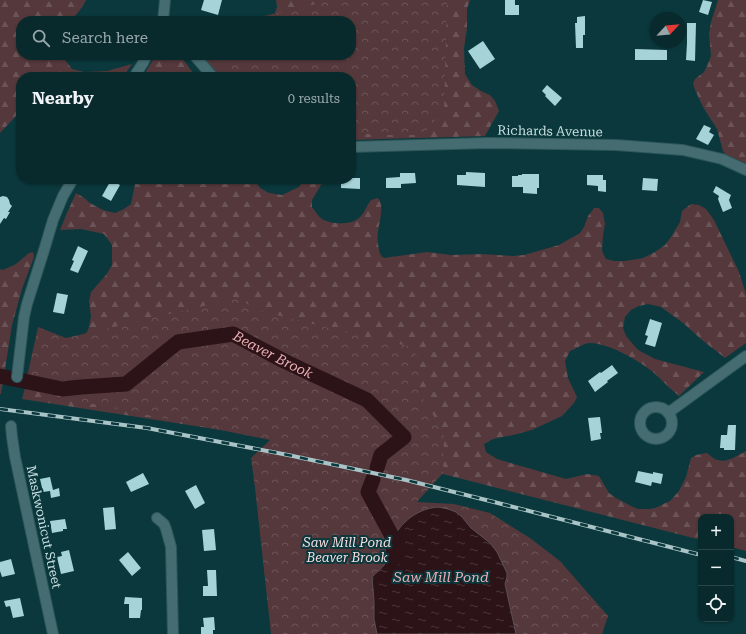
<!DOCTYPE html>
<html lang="en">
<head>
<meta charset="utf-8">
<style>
	body { margin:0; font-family:"Roboto Serif",serif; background:#113235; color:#f1f3f6 }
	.controls { position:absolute; right:12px; bottom:12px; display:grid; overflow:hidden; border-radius:8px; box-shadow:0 1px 3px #0004 }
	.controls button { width:36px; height:36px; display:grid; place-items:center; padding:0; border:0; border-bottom:1px solid #294649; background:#082a2d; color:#f1f3f6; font:20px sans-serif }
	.compass { position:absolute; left:650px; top:12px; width:36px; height:36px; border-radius:50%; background:#082a2d; box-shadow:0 1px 3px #0004; rotate:64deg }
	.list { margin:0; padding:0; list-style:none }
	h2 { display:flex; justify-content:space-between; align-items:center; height:52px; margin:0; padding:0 16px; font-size:17px }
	h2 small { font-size:13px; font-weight:400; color:#98a7aa }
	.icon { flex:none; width:22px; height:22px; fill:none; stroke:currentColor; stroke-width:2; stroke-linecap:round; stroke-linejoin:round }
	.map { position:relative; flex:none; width:746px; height:634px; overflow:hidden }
	.search { position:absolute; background:#082a2d; box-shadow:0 1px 3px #0004; left:16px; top:16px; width:340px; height:44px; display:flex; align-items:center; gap:10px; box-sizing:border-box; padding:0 14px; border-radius:16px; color:#98a7aa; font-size:15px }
	.panel { position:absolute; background:#082a2d; box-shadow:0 1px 3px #0004; left:16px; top:72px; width:340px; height:112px; border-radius:16px }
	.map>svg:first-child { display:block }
</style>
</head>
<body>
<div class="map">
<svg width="746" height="634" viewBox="0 0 746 634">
	<defs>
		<pattern id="forest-firs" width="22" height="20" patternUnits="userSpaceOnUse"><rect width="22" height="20" fill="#54383b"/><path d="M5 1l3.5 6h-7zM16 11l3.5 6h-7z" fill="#6b5457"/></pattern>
		<pattern id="park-crowns" width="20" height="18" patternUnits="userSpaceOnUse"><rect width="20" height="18" fill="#54383b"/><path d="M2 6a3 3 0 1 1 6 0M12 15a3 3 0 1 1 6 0" fill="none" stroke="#6b5457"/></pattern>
		<pattern id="water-ripples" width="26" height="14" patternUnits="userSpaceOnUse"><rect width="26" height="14" fill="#2c1317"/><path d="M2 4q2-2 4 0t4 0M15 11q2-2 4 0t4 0" fill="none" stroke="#493538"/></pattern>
	</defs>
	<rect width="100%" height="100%" fill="#0a383c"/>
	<g fill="url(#forest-firs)">
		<path d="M0,0H86L83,6L71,21H21V55H63L65,60L72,69L84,72L107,71L132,64L123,77H21V113L16,116L0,133Z"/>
		<path d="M276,0H470L467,9V28L464,48L465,74L472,85L481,91L490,95L495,101L499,111L485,136L351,140V77H219L199,55H351V21H231L249,17L263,21L273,18L277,7Z"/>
		<path d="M718,0H746V165L727,156L723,151L717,129L703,107L695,90L693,83L695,79L704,72L707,66L711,56L709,34L711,22Z"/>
		<path d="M156,55H180L196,77H148L144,75Z"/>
		<path d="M139,179H254L260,188L269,193L282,195L299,187L305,179H323L321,185L312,200V207C315,211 318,216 322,219C330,224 349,225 356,220C364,216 366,206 371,200L378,198C385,206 379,222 378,232C377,238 378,244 379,250C380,254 381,256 384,258L427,252L451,255L481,254L513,256L524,255L559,245L580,233L584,227L588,216L594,208H599L603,213L605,224L603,235L602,251L606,259L614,261H625L643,258L655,252L665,245L671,237L680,222L682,211L691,204L699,205L706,209L714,220L739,272L746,294V343L725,358L702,340L683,323L661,307L648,304L639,306L631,310L625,317L623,328L626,336L638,350L655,359L704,372L679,396C670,389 663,381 654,373C640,361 608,343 590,343C584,343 576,349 570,351L565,361L568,378L577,397L574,403L562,416L532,430L513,435L493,439L484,444L486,452L497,459L566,479L587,474L599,476L609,493L616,498L631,506L638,509H650L655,508L670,501L679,491L686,477L691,458L696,455L707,453C710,455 714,460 718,460C728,463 738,455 746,451V551L731,547V517H701V540L349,450L22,399L34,356L82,339L88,330L91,317L89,301L91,292L106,275L112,265V245L104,234L81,229L60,230L66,215L76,193L83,197L90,203L103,210L115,213L124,209L131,204L135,184Z"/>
		<path d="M33,252L34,257L22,289L12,325L1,394H0V269L3,270L16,264L29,253Z"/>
	</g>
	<g fill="url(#park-crowns)">
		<path d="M333,0H447L444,110L422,135H377L351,132V77H229L206,55H351V21H243Z"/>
		<path d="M238,298L257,310L356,335L408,346L420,359L418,391L444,432L443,473L417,502L454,504L490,513L530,538L560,561L608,616L602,634H271L255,488L251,458L270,440L64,398L27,377L38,327L66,338Z"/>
	</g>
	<path fill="url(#water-ripples)" stroke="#5b5054" d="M438,507L448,509L456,512L462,517L471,528L490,543L497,552L507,573V577L505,584L516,634H377L374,619V601L372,577C376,573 382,568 385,564C388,559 388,551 390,546C397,525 415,509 438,507Z"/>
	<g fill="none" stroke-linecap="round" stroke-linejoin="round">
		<g stroke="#2c1317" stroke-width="15">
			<path id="s1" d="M0,376L62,389L81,387L126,384L178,342L233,334L284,361L367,400L404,437L381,455L377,468"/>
			<path d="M373,479L368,492L393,538L394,559"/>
		</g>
	</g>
	<g fill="#a6d3d8">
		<path d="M204,0H222L218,15L201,10Z"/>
		<path d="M505,0H515V5H519V15H505Z"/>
		<path d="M703,0L712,2L708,15L699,12Z"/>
		<path d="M585,16V35H583V48H576L575,23H577V17Z"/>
		<path d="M687,23H696L695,61L686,60L687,43Z"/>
		<path d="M483,41L495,59L480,69L468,51Z"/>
		<path d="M635,49L667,50V60H635Z"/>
		<path d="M547,85L562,98L555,106L545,96L546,95L542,91Z"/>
		<path d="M704,125L711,128L709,132L714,135L708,145L696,139Z"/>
		<path d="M466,172L485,173V187L457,185V175H466Z"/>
		<path d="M400,173H415L416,183L401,184V188H386V178L400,177Z"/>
		<path d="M522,174H539V188H537V194L523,193V187H512V176H518V175H522Z"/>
		<path d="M587,175H603V180H606V192L598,191V186L587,185Z"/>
		<path d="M351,178H360V189L341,188V179H351Z"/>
		<path d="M643,178L658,179L657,191L642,190Z"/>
		<path d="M111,180L120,185L111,201L102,196Z"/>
		<path d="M716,186L731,195L729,200L732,208L723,212L718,199L719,196L713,192Z"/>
		<path d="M3,196L7,197L9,200L10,204L12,206L8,212H10L6,219L4,218L0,224V197Z"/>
		<path d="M78,246L88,251L78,273L70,270L74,261L72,260Z"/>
		<path d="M57,293L68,295L64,314L53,312Z"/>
		<path d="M650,319L662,323L655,347L645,344L648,336L645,335Z"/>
		<path d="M612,365L618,373L607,381L608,382L595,392L588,381L600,372L601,373Z"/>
		<path d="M600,417L602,433H600L601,439L591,441L588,418Z"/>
		<path d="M728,425H736L735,450H724V448H720L721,435H727Z"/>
		<path d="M638,471L653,474V472L663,474L661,484L652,482L651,486L635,482Z"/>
		<path d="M143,473L149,484L131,492L126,482Z"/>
		<path d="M50,477L53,490L59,488L60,496L51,498L50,491L43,492L40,479Z"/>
		<path d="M196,485L205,503L195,509L185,491Z"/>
		<path d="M114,507L116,529L105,530L103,508Z"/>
		<path d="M65,519L67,529H63V531L52,533L50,521Z"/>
		<path d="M214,529L216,550L204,551L202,530Z"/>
		<path d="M69,550L74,571L61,574L57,557L62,556L61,552Z"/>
		<path d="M128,552L141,568L132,576L119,560Z"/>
		<path d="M11,559L15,574L2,577L0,571V562Z"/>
		<path d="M207,570H216L217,596H203V586H208Z"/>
		<path d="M125,597L142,598V610H141L140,618H129V604H124Z"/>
		<path d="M20,598L24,616L13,618L10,606L6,607L4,601Z"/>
		<path d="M214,617L215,630H213V634H201V627H204L203,618Z"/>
	</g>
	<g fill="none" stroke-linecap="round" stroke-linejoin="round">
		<defs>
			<g id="minor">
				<path d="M163,21L165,0"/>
				<path d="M194,55L213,77"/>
				<path d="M134,77L143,63L147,55"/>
				<path d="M351,147L487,143L616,145L683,150L722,159L746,170"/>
				<path d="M17,377L24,317L27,304L45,247L53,220L63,196L73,179"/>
				<circle cx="656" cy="423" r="16"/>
				<path d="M668,413L746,356"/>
				<path d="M11,426L12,437L15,457L53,634"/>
				<path d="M157,518L164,524L166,529L171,547L173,634"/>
			</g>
		</defs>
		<use href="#minor" stroke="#2c565a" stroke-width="12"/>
		<use href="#minor" stroke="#456d71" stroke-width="10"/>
		<defs>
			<g id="rail">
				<path d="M0,409L147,428L288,455L406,480L494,502L701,555"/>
				<path d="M731,557L746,561"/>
			</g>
		</defs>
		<use href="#rail" stroke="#a9c3c6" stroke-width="4"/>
		<use href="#rail" stroke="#0a383c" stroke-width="2.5" stroke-dasharray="8" stroke-linecap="butt"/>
	</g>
	<g text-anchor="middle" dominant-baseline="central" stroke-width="4" stroke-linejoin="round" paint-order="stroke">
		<g font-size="13" fill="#c9dfe1" stroke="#0a383c">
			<text transform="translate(550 131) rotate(1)">Richards Avenue</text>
			<text transform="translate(44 527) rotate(78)">Maskwonicut Street</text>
		</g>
		<g font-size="13" font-style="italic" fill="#f6dddf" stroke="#0a383c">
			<text x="347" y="542">Saw Mill Pond<tspan x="347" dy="15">Beaver Brook</tspan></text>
		</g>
		<g font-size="14" font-style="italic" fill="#eaaeb3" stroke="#0a383c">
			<text stroke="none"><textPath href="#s1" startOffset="295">Beaver Brook</textPath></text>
			<text x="441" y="577">Saw Mill Pond</text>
		</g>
	</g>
</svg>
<div class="controls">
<button>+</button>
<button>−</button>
<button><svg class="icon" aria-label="locate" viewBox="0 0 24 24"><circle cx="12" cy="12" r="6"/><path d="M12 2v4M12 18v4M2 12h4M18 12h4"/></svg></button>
</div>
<svg class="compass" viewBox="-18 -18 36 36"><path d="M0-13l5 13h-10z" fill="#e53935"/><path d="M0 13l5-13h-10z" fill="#98a7aa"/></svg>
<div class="search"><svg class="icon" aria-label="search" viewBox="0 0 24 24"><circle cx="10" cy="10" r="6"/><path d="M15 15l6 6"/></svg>Search here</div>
<section class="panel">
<h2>Nearby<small>0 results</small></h2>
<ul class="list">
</ul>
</section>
</div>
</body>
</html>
